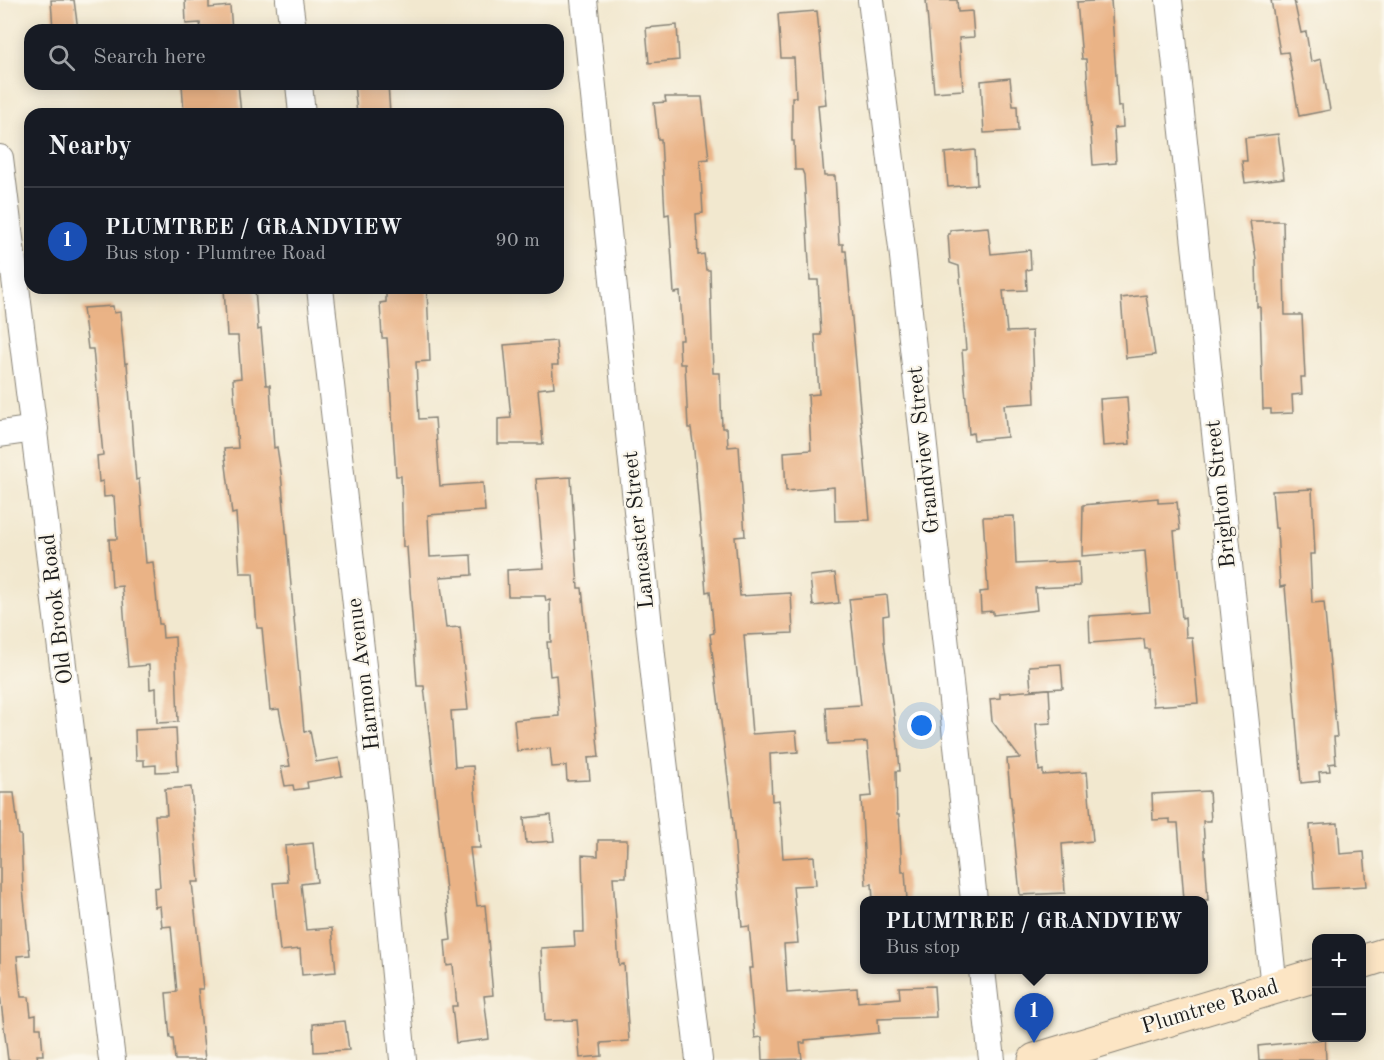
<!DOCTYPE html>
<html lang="en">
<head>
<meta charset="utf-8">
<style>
	body { margin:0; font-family:"Old Standard TT",serif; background:#20242c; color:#f1f3f6 }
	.controls { position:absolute; right:18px; bottom:18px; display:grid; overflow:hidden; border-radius:12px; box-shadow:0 3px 15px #0003 }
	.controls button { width:54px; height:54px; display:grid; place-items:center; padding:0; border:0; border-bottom:2px solid #363941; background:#171b24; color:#f1f3f6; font:30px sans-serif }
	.you { position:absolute; left:922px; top:726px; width:21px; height:21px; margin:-15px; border:4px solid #fff; border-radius:50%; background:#1a73e8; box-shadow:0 0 0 9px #1a73e833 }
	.badge { display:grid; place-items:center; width:39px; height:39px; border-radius:50%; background:#db2777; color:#fff; font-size:20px; font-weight:700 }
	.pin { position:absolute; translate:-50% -50px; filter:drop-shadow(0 2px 3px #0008) }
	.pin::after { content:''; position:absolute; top:32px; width:21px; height:18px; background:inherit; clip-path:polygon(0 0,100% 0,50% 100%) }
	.popup { position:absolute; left:860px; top:896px; width:348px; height:78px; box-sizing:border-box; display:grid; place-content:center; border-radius:12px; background:#171b24; filter:drop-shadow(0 2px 4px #0005); font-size:20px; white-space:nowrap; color:#9ea1a6 }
	.popup b { font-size:22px; color:#f1f3f6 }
	.popup::after { content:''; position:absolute; left:50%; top:100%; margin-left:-12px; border:12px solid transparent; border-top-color:#171b24 }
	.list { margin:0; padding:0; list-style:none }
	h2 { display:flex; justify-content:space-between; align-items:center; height:78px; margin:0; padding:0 24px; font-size:26px }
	h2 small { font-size:20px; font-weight:400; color:#9ea1a6 }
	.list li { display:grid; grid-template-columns:39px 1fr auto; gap:18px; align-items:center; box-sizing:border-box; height:108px; padding:0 24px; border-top:2px solid #363941 }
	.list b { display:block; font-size:22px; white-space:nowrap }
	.list p { margin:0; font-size:20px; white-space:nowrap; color:#9ea1a6 }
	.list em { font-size:20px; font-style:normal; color:#9ea1a6 }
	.icon { flex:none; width:33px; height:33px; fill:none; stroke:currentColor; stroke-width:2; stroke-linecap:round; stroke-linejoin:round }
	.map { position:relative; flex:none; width:1384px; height:1060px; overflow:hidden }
	.search { position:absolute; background:#171b24; box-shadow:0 3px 15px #0003; left:24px; top:24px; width:540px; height:66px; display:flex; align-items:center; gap:15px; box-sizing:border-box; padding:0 21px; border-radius:18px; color:#9ea1a6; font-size:22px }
	.panel { position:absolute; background:#171b24; box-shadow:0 3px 15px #0003; left:24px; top:108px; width:540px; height:186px; border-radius:18px }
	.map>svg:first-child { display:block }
</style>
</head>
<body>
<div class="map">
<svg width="1384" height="1060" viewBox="0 0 1384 1060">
	<rect width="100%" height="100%" fill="#fbf7ec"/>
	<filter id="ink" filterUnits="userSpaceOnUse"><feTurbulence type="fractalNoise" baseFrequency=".0167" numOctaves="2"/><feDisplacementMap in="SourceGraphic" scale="12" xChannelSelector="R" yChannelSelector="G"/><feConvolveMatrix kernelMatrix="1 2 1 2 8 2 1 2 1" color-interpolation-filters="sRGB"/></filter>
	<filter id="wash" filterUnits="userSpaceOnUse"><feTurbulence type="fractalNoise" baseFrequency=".008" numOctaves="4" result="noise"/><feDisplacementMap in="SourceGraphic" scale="24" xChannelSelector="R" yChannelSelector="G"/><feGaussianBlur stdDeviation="1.35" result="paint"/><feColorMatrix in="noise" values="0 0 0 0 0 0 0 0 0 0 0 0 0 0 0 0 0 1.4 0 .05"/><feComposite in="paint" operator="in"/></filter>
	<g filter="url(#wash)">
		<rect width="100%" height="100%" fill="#f2e8cf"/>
		<g id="blocks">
			<g fill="#eab386">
				<path d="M51,0H74L78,30H53Z"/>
				<path d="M185,0H209V8L230,6L232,30H201L200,23L186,24Z"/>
				<path d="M926,0H957L958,12L972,11L974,37L959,38L963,90L934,92Z"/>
				<path d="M1111,0L1118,107L1122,106L1123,127L1114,128L1116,163L1093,165L1086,59H1082L1077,2Z"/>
				<path d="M1271,0H1294L1301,33L1306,32L1311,62L1321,59L1330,110L1299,116L1288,52L1280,53Z"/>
				<path d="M817,11L826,104L818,105L824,176H835L839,244H843V251H846L870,520L835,521L834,487L786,491L784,452L811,450L808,395L819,394L815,335H821L818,280H810L804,175L802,170H795L794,141H792V97H796L794,58H781L778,14Z"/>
				<path d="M677,25L679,60L649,63L646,28Z"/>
				<path d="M1010,78L1013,106H1017L1018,131L984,133L981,81Z"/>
				<path d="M182,84H238L241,114H184Z"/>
				<path d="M354,84H388L390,114H357Z"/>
				<path d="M665,97H702L709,159L700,160L703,213L696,214L698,255L704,254L706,270H710L713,373H720L722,428H727L728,447L739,446L745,536L735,537L740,596L791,593L793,633L744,635L752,734L796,731L798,752L770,754L772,801L779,800L783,858L814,856L816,885L793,886L798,943L784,944L787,993L857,988L858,1002L900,998L899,987L934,986L936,1017L878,1019L879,1033L805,1040V1043H800L802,1059L763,1060L762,1037L755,1038L749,968H753L749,926L742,927L731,802L710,634L714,633L710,591L706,592L694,451L691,428H688L685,364H680L679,340H683L680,292L674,293L669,214L665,215L661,139H658L654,103L666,102Z"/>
				<path d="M1278,134L1284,178L1245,183L1242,161H1247L1245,138Z"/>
				<path d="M975,150L977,185L948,187L945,153Z"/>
				<path d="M1250,221H1283L1285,315H1302L1305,377H1301L1302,394L1292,395L1293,413L1271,414V409H1263L1260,307H1257L1256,259Z"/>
				<path d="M988,227L991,254L1030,250L1031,269L1026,270L1027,290L1003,291L1007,332L1032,331L1035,403L1004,405L1007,437L974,440L973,433L969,434L964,376L962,350H966L959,266L950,263L948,234H950V230Z"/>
				<path d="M224,288H255L258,330L261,329L266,385H270L274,448L277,447L281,473L304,732L310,731L316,762L339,758L342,776L307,782L308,788L294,790L293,785L285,786L281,767L290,766L279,709L270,710L262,628H257L253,573H240L236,513L232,514L224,449L238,448L233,379L241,378L238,336H227Z"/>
				<path d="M427,289L430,361L416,362L419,419L435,418L440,486L483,483L485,511L428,515L430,557L471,555L472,575L440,577L446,628L460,627L468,710L451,711L455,767L473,766L480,848H470L477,906L485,905L493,995L484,996L489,1039L456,1043L452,1006H457L453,965L447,966L445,941L451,940L446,891L424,686H417L407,547H403L401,476H396L387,338H382L380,303L386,302V292Z"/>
				<path d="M1146,295L1155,355L1126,358L1121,298Z"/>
				<path d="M113,306L114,313L120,312L125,364L127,363L136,480L139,479L146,563L153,562L159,624H162L163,638L175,637L178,722L157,723L156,688L150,689L149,665L128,667L122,586L112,587L109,539H117L114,496L104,497L103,481L99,482L97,456L103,455L93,349H88L83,308Z"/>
				<path d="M556,341L558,365H552L554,387L538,389L543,444H498V419L511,418L504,345Z"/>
				<path d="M1127,397L1130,444L1103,446L1100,399Z"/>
				<path d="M571,477L578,588H582L599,757L588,758L590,780L567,781L566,766L552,767L550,748L517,751L514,720L559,716L556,675L550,676L547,642H551L550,600L546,601L545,596H508L507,570L544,568L536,479Z"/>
				<path d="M1312,489L1315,554H1310L1312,603L1324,602L1337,737H1334L1336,763L1329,764L1330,771L1319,772L1320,781L1301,783L1285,586L1280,587L1277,528H1275L1272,491Z"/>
				<path d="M1158,498V503L1177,502L1180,530L1174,531L1182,618L1185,617L1186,637H1192L1198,703L1153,706L1149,649H1145L1144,639L1090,643L1089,616L1150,612L1145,551L1082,556L1083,505Z"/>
				<path d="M1014,516L1016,564L1079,561L1080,586L1035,588L1037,610L993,615V611L981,612L980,592L988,591L983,517Z"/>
				<path d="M835,573L839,603L813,606L810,576Z"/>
				<path d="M887,595L889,615L883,616L884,642L898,746L900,771H896L897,815H899L902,872H905L907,900H873L872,884L866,885L861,797L872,796L867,742L828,744L826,707L861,705L849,599Z"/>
				<path d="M1061,664L1063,688L1031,690L1029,666Z"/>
				<path d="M1049,689L1051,723L1036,724L1039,771L1043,770V775L1087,772L1093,841L1062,844L1065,893L1020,895L1007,759L1020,758L992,721L990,699L1000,698V693Z"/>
				<path d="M176,728L178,771L156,772V765L144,766V760H136L135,730Z"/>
				<path d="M191,787L199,882H192L203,989H198L205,1060H175L173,1038H170L166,993L177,992L171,926L162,927L160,906L155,907L154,888L160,887L155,815H167L165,789Z"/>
				<path d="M1209,791L1211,821H1203L1208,900H1184L1178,823H1170V819L1153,820L1152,794Z"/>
				<path d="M0,793H14L19,835H21L23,889L30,955L17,956L21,997H29L31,1016L36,1015V1028H41L43,1055H37L38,1060H8L0,994Z"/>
				<path d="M551,815L554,841L526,843L524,818Z"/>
				<path d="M1338,823L1340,854L1364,852L1367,886L1314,889L1310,825Z"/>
				<path d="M598,840H627L626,877H613L619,965L624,964L629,1041L601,1043L602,1056L580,1058L577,1020L545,1021L541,948L575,946L574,932H584L582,855L598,856Z"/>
				<path d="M313,843L317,882L301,884L306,930L332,928L336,972L302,975L300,949L280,951L273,883L288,882L285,846Z"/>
				<path d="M345,1021L349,1050L314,1052L313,1024Z"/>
				<path d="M1325,1039L1326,1060H1259L1258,1046Z"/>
			</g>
		</g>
	</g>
	<g filter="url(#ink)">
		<use href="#blocks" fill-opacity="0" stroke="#878276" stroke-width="1.5"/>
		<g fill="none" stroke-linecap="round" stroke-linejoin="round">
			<defs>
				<g id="street">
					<path d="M289,0L293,30"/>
					<path d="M584,0L655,684L699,1060"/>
					<path d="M871,0L902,248L974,900"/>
					<path d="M1169,0L1274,988"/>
					<path d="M299,84L302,114"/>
					<path d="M0,158L112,1060"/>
					<path d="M320,288L379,807L403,1060"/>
					<path d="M0,434L35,429"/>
					<path d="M982,970L992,1060"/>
				</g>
				<g id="secondary">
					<path d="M1362,962L1384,955"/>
					<path d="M1035,1060L1316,975"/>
				</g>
			</defs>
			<use href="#street" stroke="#878276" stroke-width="28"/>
			<use href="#secondary" stroke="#878276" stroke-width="35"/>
			<use href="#street" stroke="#fff" stroke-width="26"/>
			<use href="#secondary" stroke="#fce5c4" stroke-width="33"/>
		</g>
	</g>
	<g text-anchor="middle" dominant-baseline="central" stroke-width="4.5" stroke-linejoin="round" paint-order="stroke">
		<g font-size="22" fill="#1c1c1c" stroke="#fbf7ec">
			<text transform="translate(924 450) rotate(-96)">Grandview Street</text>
			<text transform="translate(1221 494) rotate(-96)">Brighton Street</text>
			<text transform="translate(639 530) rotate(-96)">Lancaster Street</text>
			<text transform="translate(57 609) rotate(-97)">Old Brook Road</text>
			<text transform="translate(364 674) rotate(-97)">Harmon Avenue</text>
			<text transform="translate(1210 1007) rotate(-17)">Plumtree Road</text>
		</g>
	</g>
</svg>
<div class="controls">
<button>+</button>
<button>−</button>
</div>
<div class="you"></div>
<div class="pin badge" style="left:1034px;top:1043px;background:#1a4fb4">1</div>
<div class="popup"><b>PLUMTREE / GRANDVIEW</b>Bus stop</div>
<div class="search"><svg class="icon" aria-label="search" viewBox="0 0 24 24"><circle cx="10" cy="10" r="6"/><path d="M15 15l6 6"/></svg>Search here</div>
<section class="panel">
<h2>Nearby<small></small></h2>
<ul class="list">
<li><span class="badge" style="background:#1a4fb4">1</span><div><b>PLUMTREE / GRANDVIEW</b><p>Bus stop · Plumtree Road</p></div><em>90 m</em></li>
</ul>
</section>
</div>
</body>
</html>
